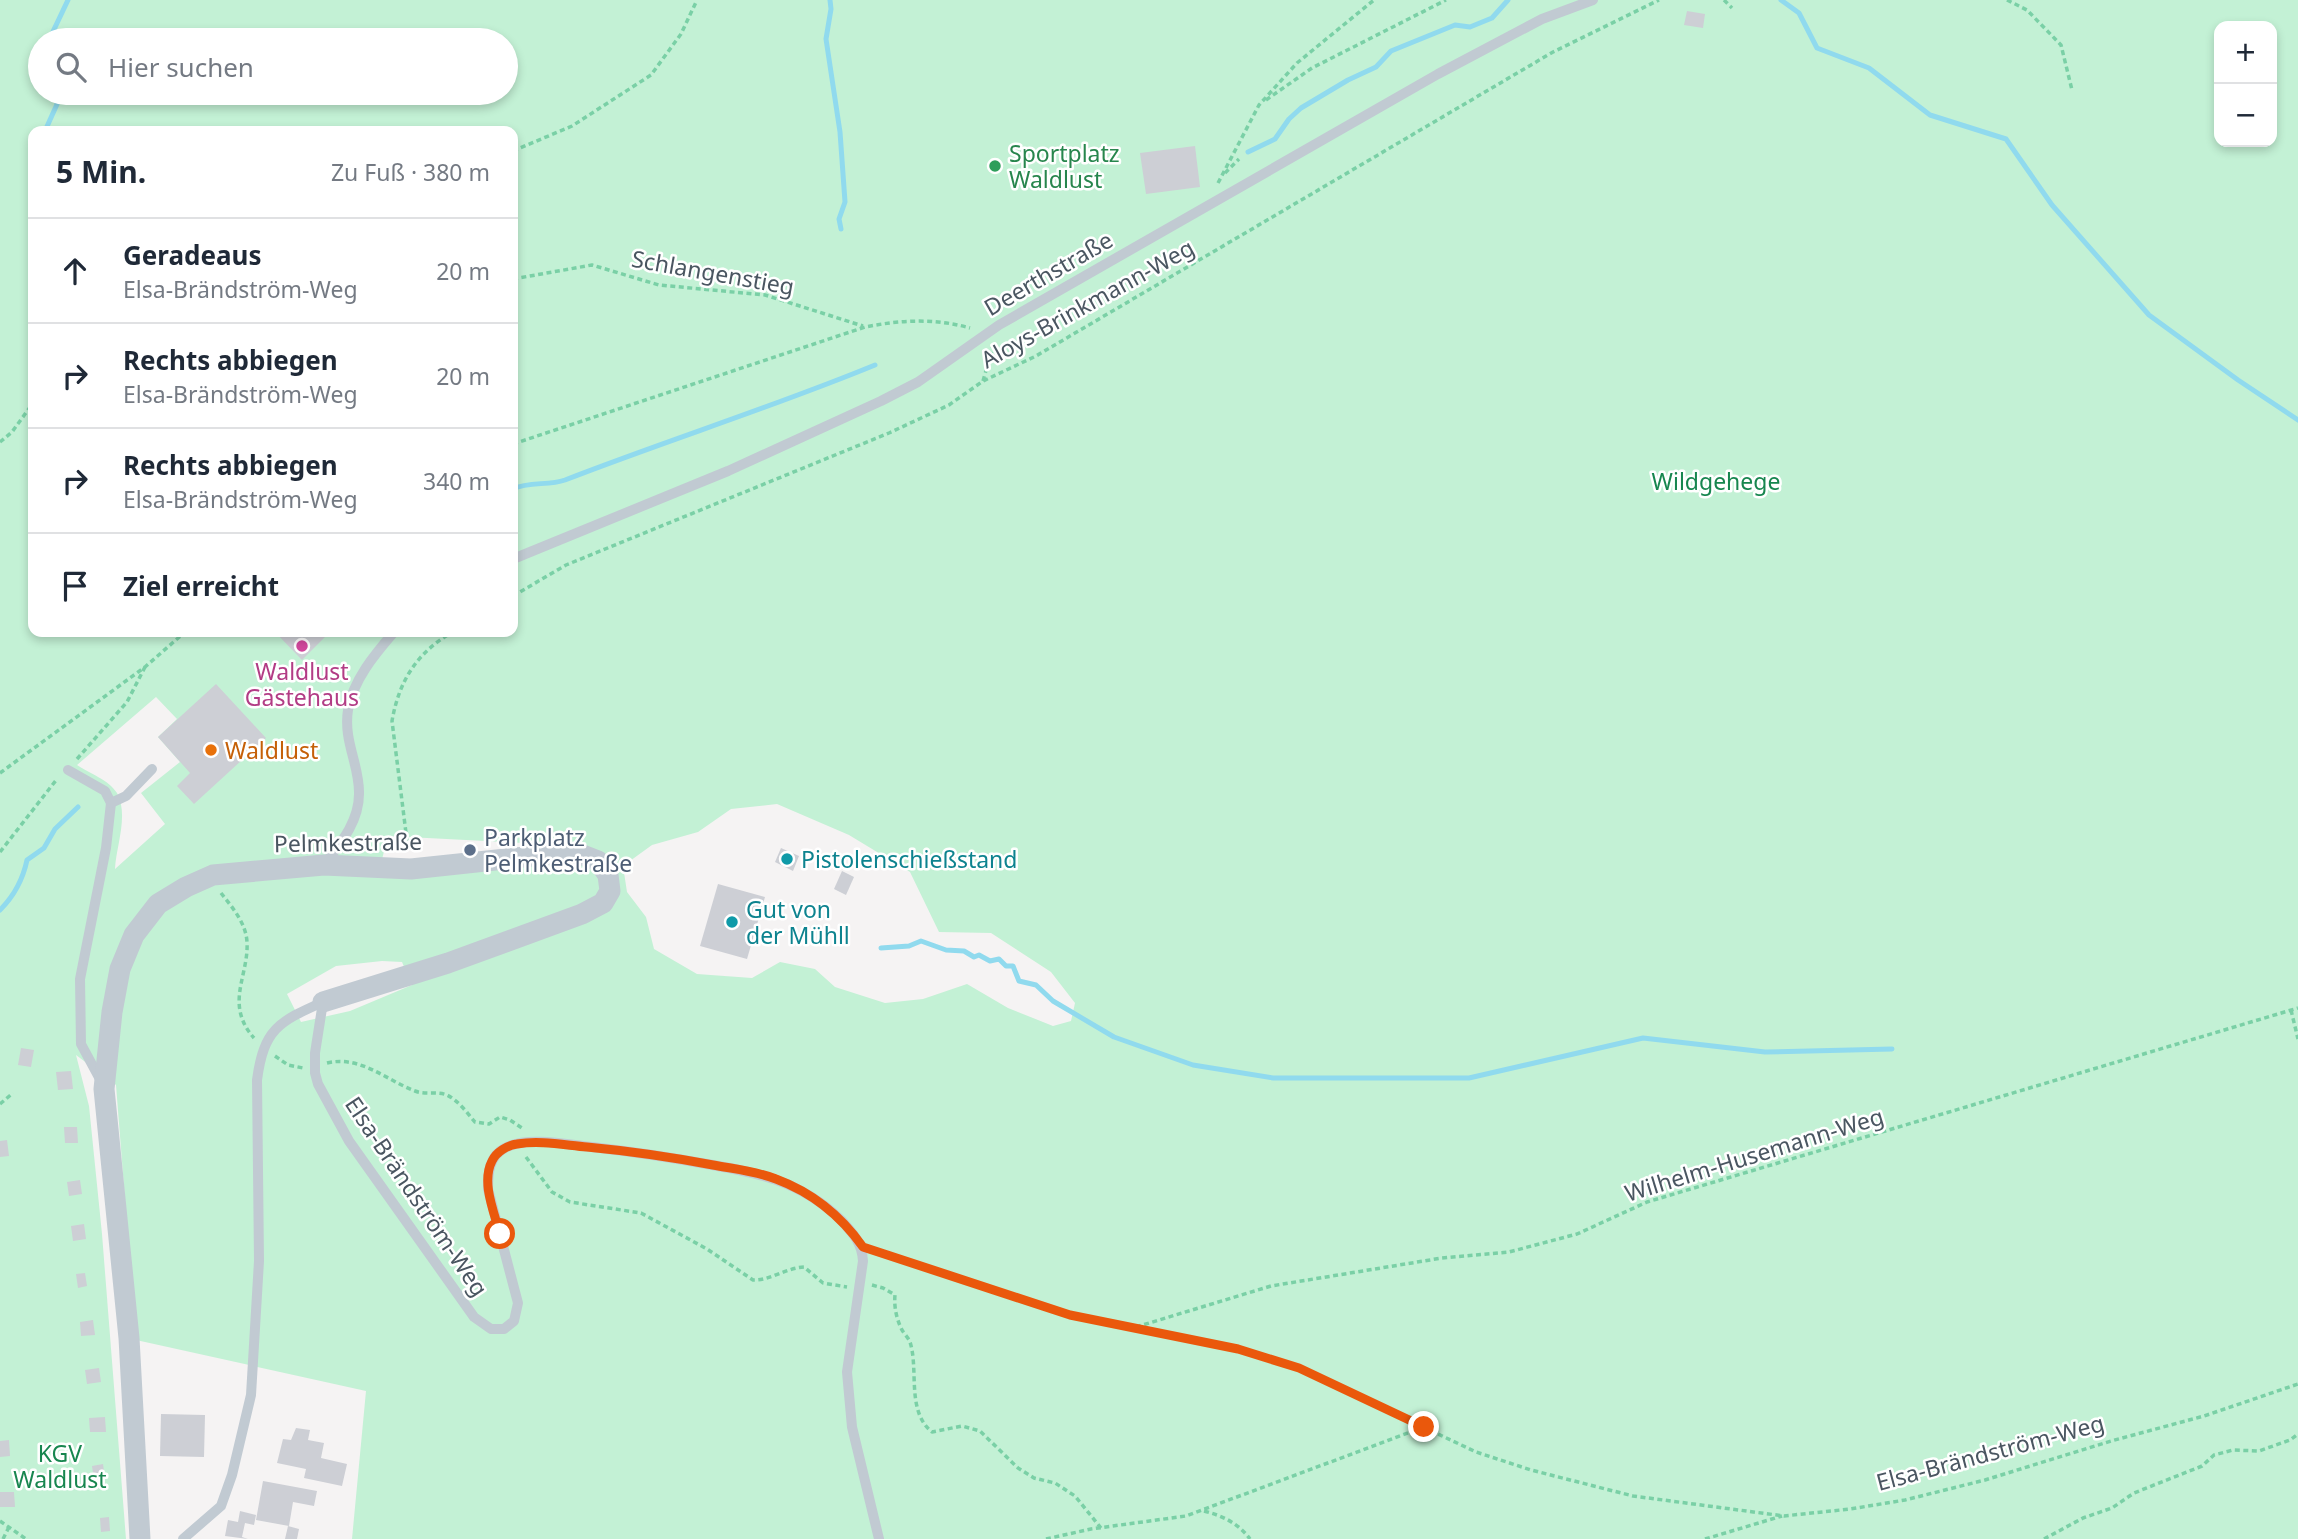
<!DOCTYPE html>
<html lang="de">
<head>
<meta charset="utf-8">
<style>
	body { margin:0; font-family:"Noto Sans",sans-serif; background:#f6f6f7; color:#1f2937 }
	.controls { position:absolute; right:21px; top:21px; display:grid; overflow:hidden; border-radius:14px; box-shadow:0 4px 10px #0003 }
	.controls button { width:63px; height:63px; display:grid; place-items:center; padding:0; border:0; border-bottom:2px solid #e0e1e3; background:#fff; color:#1f2937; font:35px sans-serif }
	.stop { position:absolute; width:21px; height:21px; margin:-16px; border:5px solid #ea580c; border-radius:50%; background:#fff }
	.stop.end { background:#ea580c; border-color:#fff; box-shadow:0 2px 7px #0008 }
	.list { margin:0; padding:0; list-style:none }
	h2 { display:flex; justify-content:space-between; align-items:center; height:91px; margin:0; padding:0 28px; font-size:30px }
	h2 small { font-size:23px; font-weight:400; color:#747a83 }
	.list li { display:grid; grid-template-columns:46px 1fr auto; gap:21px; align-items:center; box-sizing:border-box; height:105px; padding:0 28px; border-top:2px solid #e0e1e3 }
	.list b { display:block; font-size:26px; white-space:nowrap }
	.list p { margin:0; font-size:23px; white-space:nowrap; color:#747a83 }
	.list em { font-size:23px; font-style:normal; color:#747a83 }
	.icon { flex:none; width:38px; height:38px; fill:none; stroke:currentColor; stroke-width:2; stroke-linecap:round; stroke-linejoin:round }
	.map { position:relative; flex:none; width:2298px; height:1539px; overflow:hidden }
	.search { position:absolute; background:#fff; box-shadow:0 4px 10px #0003; left:28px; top:28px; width:490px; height:77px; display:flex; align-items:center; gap:18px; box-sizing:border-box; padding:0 24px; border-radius:38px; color:#747a83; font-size:26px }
	.panel { position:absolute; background:#fff; box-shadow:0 4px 10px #0003; left:28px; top:126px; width:490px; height:511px; border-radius:14px }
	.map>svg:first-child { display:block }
</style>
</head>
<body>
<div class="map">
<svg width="2298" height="1539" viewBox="0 0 2298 1539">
	<rect width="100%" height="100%" fill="#f5f3f3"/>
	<path fill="#c3f1d5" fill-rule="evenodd" d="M0,0H2298V1539H352L366,1391L136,1340L116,1085L76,1055L89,1106L102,1234L126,1539H0ZM2219,26H2272V142H2219ZM40,40H506V93H40ZM33,131H513V632H33ZM156,697L177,719L158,737L180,762L141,793L165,824L115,869C116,846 129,815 117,793C109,780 89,773 77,765ZM777,804L849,835L910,872L939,932L991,933L1051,972L1075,1003L1071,1021L1053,1026L1008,1008L967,984L923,999L885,1003L835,987L815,969L780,962L752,978L697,974L654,949L646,917L627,892L623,866L652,845L698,832L731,809ZM388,836L564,845L380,867ZM382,961L402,962L412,985L350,1011L301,1022L287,994L336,966Z"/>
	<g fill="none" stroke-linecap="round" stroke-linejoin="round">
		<g stroke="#90daee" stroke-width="5">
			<path d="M830,0L831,9L826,39L840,132L845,202L839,219L841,229"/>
			<path d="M1781,0L1799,13L1817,48L1869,68L1930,115L2006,139L2052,205L2149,315L2238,380L2298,420"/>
			<path d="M49,40L68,0"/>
			<path d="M45,131L58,102L55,93"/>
			<path d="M1248,152L1275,139L1289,119L1301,108L1348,80L1376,67L1391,51L1455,25L1470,27L1492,18L1508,0"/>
			<path d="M513,489C529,481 548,486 565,480C668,440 773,407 875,365"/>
			<path d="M0,910C14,896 23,879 27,860L44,848L55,829L78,807"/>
			<path d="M881,948L909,946L921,941L946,950L964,951L974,957L979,955L990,961L999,959L1006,966H1013L1019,981L1036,985L1053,1001L1114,1037L1193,1065L1273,1078H1469L1643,1038L1765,1052L1892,1049"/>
		</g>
	</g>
	<g fill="#cdcfd5">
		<path d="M1687,11L1705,14L1703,28L1684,25Z"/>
		<path d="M1195,146L1200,187L1146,194L1140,153Z"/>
		<path d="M275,632H330L302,660Z"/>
		<path d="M216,684L266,738L194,804L177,786L190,773L158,737Z"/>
		<path d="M781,848L799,856L793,871L775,862Z"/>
		<path d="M842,871L854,877L846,895L834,889Z"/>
		<path d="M718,884L765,897L747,959L700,946Z"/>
		<path d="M21,1048L34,1050L31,1067L18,1065Z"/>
		<path d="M71,1071L73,1089L58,1090L56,1072Z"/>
		<path d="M64,1127H77L78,1143H65Z"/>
		<path d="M7,1140L9,1156L0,1157V1141Z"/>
		<path d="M80,1180L82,1194L69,1196L67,1182Z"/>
		<path d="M84,1224L86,1239L73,1241L71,1226Z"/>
		<path d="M85,1273L87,1286L78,1288L76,1274Z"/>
		<path d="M93,1320L95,1335L81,1336L80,1322Z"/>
		<path d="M99,1368L101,1382L87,1384L85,1370Z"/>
		<path d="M161,1414L205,1415L204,1457L160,1456Z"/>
		<path d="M105,1417L106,1432H90L89,1418Z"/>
		<path d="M296,1428L310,1430L308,1440L324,1443L321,1458L347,1464L342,1486L304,1478L306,1469L277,1463L283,1439L291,1440Z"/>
		<path d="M9,1440L10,1456L0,1457V1441Z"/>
		<path d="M103,1464L105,1478L94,1480L92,1466Z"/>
		<path d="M263,1481L317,1491L314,1506L293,1502L289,1526L256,1520Z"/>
		<path d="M0,1492H14L15,1507H0Z"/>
		<path d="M240,1511L256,1515L254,1525L245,1523L242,1537L248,1539L225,1536L228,1520L238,1522Z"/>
		<path d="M109,1517L110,1531L101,1532L100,1518Z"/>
		<path d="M288,1526L299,1529L297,1539H285Z"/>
	</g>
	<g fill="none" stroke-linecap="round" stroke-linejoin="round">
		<g stroke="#7ad0a6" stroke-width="3.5" stroke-dasharray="5 3.5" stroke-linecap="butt">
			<path d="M1724,0L1732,8"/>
			<path d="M2007,0L2027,10L2061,45L2072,90"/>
			<path d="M1266,100L1312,68L1446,0"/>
			<path d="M513,151L572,126L651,75L681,34L697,0"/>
			<path d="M1225,173L1239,159"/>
			<path d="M1218,183L1259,105L1297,63L1374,0"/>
			<path d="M513,279L592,265L659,285L765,295L863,326"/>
			<path d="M983,381L993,346"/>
			<path d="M0,442L12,432L33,403"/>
			<path d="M513,444L865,327C900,320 935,318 970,328"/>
			<path d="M513,596L566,565L889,433L949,405L983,381L1036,356L1553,52L1659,0"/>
			<path d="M77,759L127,702L145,667"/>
			<path d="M0,773L145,667L185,632"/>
			<path d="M408,849L392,721C399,681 417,652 453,632"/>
			<path d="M0,852L57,779"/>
			<path d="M221,893C232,907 246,923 247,942C249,976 224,1004 254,1038"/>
			<path d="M2291,1010L2298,1039"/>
			<path d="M275,1056L288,1065L303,1068"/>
			<path d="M327,1063C360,1055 386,1080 415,1091C425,1095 437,1091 447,1095C459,1101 467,1113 475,1122L489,1124L500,1117L510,1120L522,1128"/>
			<path d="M0,1104L13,1093"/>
			<path d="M526,1157L552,1192L570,1202L641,1213L707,1249L753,1280C769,1281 786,1268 804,1267L823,1283L847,1287"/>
			<path d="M875,1250L922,1268L1070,1315L1238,1349L1299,1368L1476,1452L1531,1470L1633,1496L1784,1516L1850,1509L1905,1500L1985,1480L2111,1441L2204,1416L2298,1384"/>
			<path d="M872,1285L883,1288L895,1295C894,1306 896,1317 901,1328C903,1333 908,1337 910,1342C919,1370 906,1411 932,1432L962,1426L980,1431L1018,1468L1034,1478L1055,1483L1075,1496L1101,1528"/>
			<path d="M1136,1327L1271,1286L1442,1258L1509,1252L1577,1234L1647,1202L2298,1008"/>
			<path d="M1204,1511C1223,1516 1238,1523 1250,1539"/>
			<path d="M0,1521L26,1539"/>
			<path d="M3,1539L9,1527"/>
			<path d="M1046,1539L1091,1529L1186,1516L1424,1427"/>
			<path d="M1705,1539L1782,1516"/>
			<path d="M2044,1539L2083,1518L2112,1508L2134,1493L2202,1466L2214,1455L2233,1450L2259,1451L2290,1440L2298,1434"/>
		</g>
		<g stroke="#c1cad2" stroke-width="10">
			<path d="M513,559L728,471L881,401L918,382L999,325L1438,74L1542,19L1593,0"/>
			<path d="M68,770L105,791L111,803L106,848L80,979L81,1044L102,1083"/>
			<path d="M111,803L126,796L152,769"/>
			<path d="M324,865C340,844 359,822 359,794C360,766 343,741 348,710C353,680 375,654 394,632"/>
			<path d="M323,1002L315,1053V1073L318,1084L349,1141L474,1317L491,1329H504L514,1321L518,1303L488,1189C488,1173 489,1156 505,1148C528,1135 574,1146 600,1148C634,1152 667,1157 701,1163C755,1172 800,1180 841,1220C853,1233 862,1243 863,1261L847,1372L852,1427L879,1539"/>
			<path d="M183,1539L221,1506L232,1475L251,1395L259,1261L257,1080C264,1029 278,1022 323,1002"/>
		</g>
		<path stroke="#c1cad2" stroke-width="21" d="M140,1539L129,1338L104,1089L112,1012L120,969L134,935L158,904L186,887L213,875L324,865L411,869L543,855L580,854L598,861L608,875L610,891L603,903L582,914L448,963L323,1002"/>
	</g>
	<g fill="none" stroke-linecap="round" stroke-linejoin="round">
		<path stroke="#ea580c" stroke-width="9" d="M500,1234C494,1212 481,1182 492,1161C496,1152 508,1145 517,1144C540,1140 564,1145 587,1147C629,1151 671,1157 713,1165C734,1169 756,1171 776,1179C811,1192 841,1216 863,1247L1070,1315L1238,1349L1299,1368L1424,1427"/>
	</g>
	<circle fill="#2e9e5b" stroke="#fff" stroke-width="2.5" cx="995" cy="166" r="7"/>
	<circle fill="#d1479c" stroke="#fff" stroke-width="2.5" cx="302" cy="646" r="7"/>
	<circle fill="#e8710a" stroke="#fff" stroke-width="2.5" cx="211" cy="750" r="7"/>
	<circle fill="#5c6f8a" stroke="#fff" stroke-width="2.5" cx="470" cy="850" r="7"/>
	<g fill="#0f9aa8" stroke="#fff" stroke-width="2.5">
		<circle cx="787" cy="859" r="7"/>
		<circle cx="732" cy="922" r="7"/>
	</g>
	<g text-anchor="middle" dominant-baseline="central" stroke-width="5" stroke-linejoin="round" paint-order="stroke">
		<g font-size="23" fill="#27864d" stroke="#fff" text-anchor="start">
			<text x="1009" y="153">Sportplatz<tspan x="1009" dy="26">Waldlust</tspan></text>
		</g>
		<g font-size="23" fill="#4a5661" stroke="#fff">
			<text transform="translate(713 272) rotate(10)">Schlangenstieg</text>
			<text transform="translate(1048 273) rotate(-30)">Deerthstraße</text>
			<text transform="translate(1087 303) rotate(-29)">Aloys-Brinkmann-Weg</text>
			<text transform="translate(348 842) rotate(-1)">Pelmkestraße</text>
			<text transform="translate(1754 1154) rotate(-17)">Wilhelm-Husemann-Weg</text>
			<text transform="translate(417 1196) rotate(56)">Elsa-Brändström-Weg</text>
			<text transform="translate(1990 1452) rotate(-15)">Elsa-Brändström-Weg</text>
		</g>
		<g font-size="23" fill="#17864f" stroke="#fff">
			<text x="1716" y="481">Wildgehege</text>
			<text x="60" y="1453">KGV<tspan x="60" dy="26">Waldlust</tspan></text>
		</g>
		<g font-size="23" fill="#b23c85" stroke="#fff">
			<text x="302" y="671">Waldlust<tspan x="302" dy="26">Gästehaus</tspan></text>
		</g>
		<g font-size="23" fill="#c56008" stroke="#fff" text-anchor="start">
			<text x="225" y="750">Waldlust</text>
		</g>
		<g font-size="23" fill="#4e5e75" stroke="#fff" text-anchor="start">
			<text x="484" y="837">Parkplatz<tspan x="484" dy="26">Pelmkestraße</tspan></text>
		</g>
		<g font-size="23" fill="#0d838f" stroke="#fff" text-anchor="start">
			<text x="801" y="859">Pistolenschießstand</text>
			<text x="746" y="909">Gut von<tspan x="746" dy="26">der Mühll</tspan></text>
		</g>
	</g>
</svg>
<div class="controls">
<button>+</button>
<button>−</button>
</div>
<div class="stop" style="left:500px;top:1234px"></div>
<div class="stop end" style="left:1424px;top:1427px"></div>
<div class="search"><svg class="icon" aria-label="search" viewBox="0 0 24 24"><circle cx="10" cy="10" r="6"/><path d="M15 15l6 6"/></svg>Hier suchen</div>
<section class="panel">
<h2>5 Min.<small>Zu Fuß · 380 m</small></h2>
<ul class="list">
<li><svg class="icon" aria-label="ahead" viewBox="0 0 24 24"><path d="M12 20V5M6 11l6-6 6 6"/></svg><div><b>Geradeaus</b><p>Elsa-Brändström-Weg</p></div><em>20 m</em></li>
<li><svg class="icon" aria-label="right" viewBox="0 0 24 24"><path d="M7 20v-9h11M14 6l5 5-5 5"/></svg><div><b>Rechts abbiegen</b><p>Elsa-Brändström-Weg</p></div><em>20 m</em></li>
<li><svg class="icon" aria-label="right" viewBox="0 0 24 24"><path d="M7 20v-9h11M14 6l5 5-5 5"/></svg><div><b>Rechts abbiegen</b><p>Elsa-Brändström-Weg</p></div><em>340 m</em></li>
<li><svg class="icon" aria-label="arrive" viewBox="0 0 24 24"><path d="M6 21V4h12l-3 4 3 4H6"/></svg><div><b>Ziel erreicht</b></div></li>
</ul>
</section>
</div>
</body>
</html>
